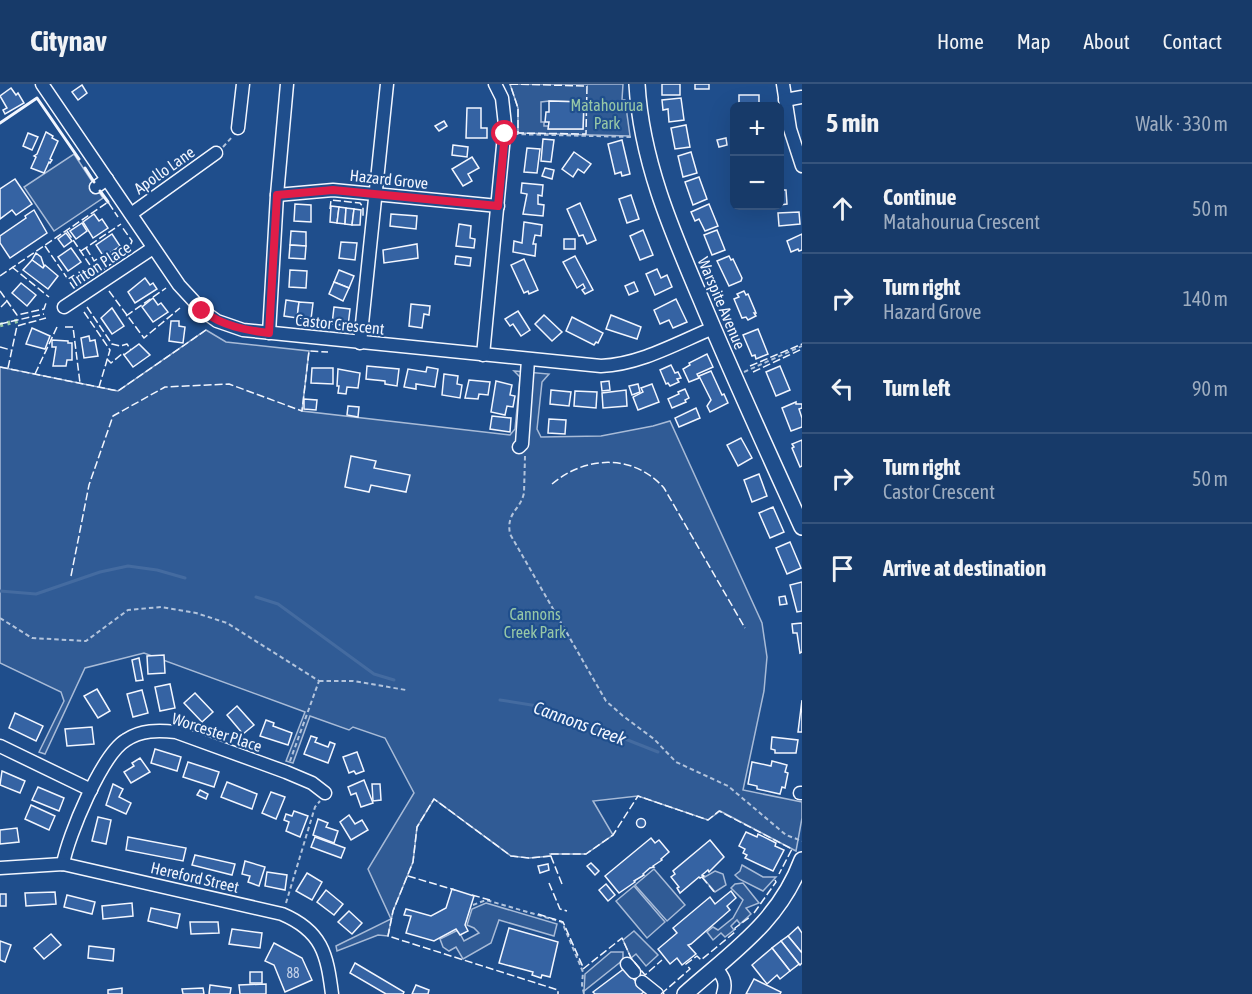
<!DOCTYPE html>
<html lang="en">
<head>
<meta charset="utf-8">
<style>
	body { margin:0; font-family:"Asap Condensed",sans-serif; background:#244571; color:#f1f3f6 }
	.controls { position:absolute; right:18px; top:18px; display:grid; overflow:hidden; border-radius:9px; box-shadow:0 6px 24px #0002 }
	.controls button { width:54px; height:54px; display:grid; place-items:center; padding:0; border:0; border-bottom:2px solid #36547d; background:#173a69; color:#f1f3f6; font:30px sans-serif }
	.stop { position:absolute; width:18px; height:18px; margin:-14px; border:4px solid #e11d48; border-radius:50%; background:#fff }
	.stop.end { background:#e11d48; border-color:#fff; box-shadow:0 2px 6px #0008 }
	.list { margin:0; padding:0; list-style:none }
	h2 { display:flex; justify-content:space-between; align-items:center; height:78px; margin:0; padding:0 24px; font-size:26px }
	h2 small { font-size:20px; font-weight:400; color:#9eadc0 }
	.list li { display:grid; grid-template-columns:39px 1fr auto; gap:18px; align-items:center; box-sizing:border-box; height:90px; padding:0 24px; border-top:2px solid #36547d }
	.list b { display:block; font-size:22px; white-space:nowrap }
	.list p { margin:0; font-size:20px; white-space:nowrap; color:#9eadc0 }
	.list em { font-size:20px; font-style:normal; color:#9eadc0 }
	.icon { flex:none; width:33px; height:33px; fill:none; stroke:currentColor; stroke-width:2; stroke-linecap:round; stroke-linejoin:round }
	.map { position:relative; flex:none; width:802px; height:910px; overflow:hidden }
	header { display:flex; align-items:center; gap:36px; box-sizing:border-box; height:84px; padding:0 30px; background:#173a69; border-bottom:2px solid #36547d }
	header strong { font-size:28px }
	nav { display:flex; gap:33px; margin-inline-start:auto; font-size:21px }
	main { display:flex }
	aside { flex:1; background:#173a69 }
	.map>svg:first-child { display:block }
</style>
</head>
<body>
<header>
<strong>Citynav</strong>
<nav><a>Home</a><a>Map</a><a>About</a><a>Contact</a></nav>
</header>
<main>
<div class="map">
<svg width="802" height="910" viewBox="0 0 802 910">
	<rect width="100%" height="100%" fill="#1f4e8c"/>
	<g fill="#305b95" stroke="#a8bbd7" stroke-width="1.5" fill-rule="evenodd">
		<path d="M510,0H623L622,16H625L630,52L518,49V24ZM549,17L584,18L583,45H549V42H544V38H541V18Z"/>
		<path d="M74,70L103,114L54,147L24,103Z"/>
		<path d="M206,246L226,258L309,267L302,327L510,351L515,345L520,293L514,287L549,290L542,298L537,345L541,353L601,352L653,342L670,337L762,539L767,573L764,607L743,706L802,718V734L796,767L720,727L708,736L638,712L593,717L613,751L586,770H550L551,772L529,774L511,772L434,715L417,743L413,778L393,827L388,852L378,851L337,867L336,862L391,835L368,785L414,709L385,654L353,643L349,646L310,632L293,679L286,677L305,628L144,569L85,584L45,670L39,668L64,617L61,608L0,579V283L118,307Z"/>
		<path d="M742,781L763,793H776L763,807L739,795L735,791L740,787Z"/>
		<path d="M654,785L685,821L667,837L635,801Z"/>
		<path d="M715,787L723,790L726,801L715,808L703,794Z"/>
		<path d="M743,799L759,819L746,824L751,830L740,840L737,836L731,842L734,846L725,853L721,849L713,856L707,848L713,843L718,846L733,834L743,816L731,804L735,800Z"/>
		<path d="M634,802L665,838L647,854L616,817Z"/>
		<path d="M486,819L557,840L554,852L499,836L491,859L463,875L456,863L449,867L443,863L440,855L458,846L464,857L479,849L474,844L467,841L472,825Z"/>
		<path d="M634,847L658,871L646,882L636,870L631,874L623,856Z"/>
		<path d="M611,868H623V876L584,907L585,890Z"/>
	</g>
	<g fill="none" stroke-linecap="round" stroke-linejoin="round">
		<g stroke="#446ba0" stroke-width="3">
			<path d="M0,507L36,510L100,488L128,482L157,486L185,494"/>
			<path d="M256,513L278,520L374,590L394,596"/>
			<path d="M500,616L544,623L658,668"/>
		</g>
	</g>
	<g fill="#3563a3" stroke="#f2f6ff" stroke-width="1.5">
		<rect x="662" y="0" width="18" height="11"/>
		<rect x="695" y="0" width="14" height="5"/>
		<path d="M82,1L87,9L78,16L72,8Z"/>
		<path d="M11,4L16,11L18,9L24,19L5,30L3,26L7,24L0,12Z"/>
		<rect x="739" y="11" width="20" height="11"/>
		<path d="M681,14L684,36L669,38L668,25L663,26L662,16Z"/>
		<path d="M549,17L584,18L583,45H548L549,38H545L546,28H549Z"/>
		<path d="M467,24H481V44H487V54H466Z"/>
		<path d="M444,37L447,42L439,47L435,42Z"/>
		<path d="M686,41L690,63L675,65L671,44Z"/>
		<path d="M46,48L53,52L52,54L58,57L50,75L52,76L50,79L49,78L44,89L31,84L36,73L34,72L37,70Z"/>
		<path d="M28,49L38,53L32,66L23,62Z"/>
		<path d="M726,54L727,61L719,63L717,56Z"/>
		<path d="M543,55L554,56L551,78L541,77Z"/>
		<path d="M622,56L630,90L622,92L621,88L615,90L608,60Z"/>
		<path d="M453,61L468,63L467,73L452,71Z"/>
		<path d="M527,64L540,65L537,89L524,88Z"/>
		<path d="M574,68L591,80L584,89L578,85L573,93L562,85Z"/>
		<path d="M691,68L697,89L683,93L678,72Z"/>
		<path d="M472,73L479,84L468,90L472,97L463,102L452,85Z"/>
		<path d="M545,84L554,86L552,95L542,92Z"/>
		<path d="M699,93L707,115L693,121L685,98Z"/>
		<path d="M15,95L32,120L16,131L12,126L0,135V105Z"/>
		<path d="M522,99L543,101L542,112L538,111V120L544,121L543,132L523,130L527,110L521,109Z"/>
		<path d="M780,106H786L787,120L780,121Z"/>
		<path d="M631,111L639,135L627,139L619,115Z"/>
		<path d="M580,119L596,156L587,160L583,151L579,152L567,125Z"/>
		<path d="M295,120L311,121V138L294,137Z"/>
		<path d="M709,120L718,142L705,147L699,135L695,137L691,128Z"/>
		<path d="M331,122L339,123L337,139L330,138Z"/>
		<path d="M339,123L346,124L345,140L337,139Z"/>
		<path d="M346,124L354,125L352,141L345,140Z"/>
		<path d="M354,125L361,126L360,141H352Z"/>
		<path d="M34,126L47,149L10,174L0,159V152L26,134L25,132Z"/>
		<path d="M799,128L800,140L779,142L778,129Z"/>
		<path d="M94,130L99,137L102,135L108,144L93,154L83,138Z"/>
		<path d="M391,130L417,132L416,145L390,142Z"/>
		<path d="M524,138L542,141L541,152L535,151L533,160H536L535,172L513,168L514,157L522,159Z"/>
		<path d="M82,139L87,147L76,155L70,147Z"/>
		<path d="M459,140L471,142L470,154L475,155L474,164L456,162Z"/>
		<path d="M643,146L653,171L640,176L630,152Z"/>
		<path d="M717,146L725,166L712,171L704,151Z"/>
		<path d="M291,147L306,148V162L290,161Z"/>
		<path d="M66,149L72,157L64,163L58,155Z"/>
		<path d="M112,150L120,162L104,173L96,161Z"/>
		<path d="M802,150V166L799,167L798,165L791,168L787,157Z"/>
		<rect x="564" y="155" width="11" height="10"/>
		<path d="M341,158L357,159L355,176L339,174Z"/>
		<path d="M417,160L418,174L384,179L383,166Z"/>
		<path d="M290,161L306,162L305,175L289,174Z"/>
		<path d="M71,164L81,178L68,187L58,173Z"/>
		<path d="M36,169L41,173L44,182L43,184L32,176Z"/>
		<path d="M456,172L471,174L470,182L455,180Z"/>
		<path d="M575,172L593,206L585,210L582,206L585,204L583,200L577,204L563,178Z"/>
		<path d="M729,172L731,176L733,175L742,194L741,197L729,202L717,177Z"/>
		<path d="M524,175L538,206L529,210L528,207L524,209L511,181Z"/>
		<path d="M32,176L43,184L45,181L58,192L48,205L23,186Z"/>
		<path d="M657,185L661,194L667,191L672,203L655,211L646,190Z"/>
		<path d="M290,186L307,187L306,204L289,203Z"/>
		<path d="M339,186L354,192L349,204L334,198Z"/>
		<path d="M145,194L150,201L153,199L157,205L135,219L128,208Z"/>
		<path d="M334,198L349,204L343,217L329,210Z"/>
		<path d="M634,198L638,207L629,211L625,202Z"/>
		<path d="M21,199L36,211L27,222L12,209Z"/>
		<path d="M744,207L746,211L748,210L756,229H754L756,232L748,236L746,233L742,234L734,215L739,213L737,210Z"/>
		<path d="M153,214L158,221L161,219L168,228L153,238L142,223Z"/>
		<path d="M676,215L687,238L673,244L669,236L660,240L654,226Z"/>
		<path d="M286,216L299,218L297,234L284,232Z"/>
		<path d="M299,218L313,219L311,235L297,234Z"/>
		<path d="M411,220L430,222L429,231L424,230L422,244L409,242Z"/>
		<path d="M334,223L350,225L348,242L332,240Z"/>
		<path d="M112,224L124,242L112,250L101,234Z"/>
		<path d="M518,227L530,246L521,252L513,240L510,242L505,235Z"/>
		<path d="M544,231L562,248L552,257L535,240Z"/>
		<path d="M611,231L641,243L637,255L606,245Z"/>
		<path d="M572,233L603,249L598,259L596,258L594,261L566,247Z"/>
		<path d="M171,237H179V242L185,243L183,259L169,257Z"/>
		<path d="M32,244L50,252L45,265L26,260Z"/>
		<path d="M758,245L768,270L756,275L755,271L752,272L743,251Z"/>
		<path d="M89,252L90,257L95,256L98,272L84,274L81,254Z"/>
		<path d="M52,256L68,257V259H72V276H67L66,282H53L56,263H52Z"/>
		<path d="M139,260L150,271L133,283L124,271Z"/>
		<path d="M707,270L713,283L697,290L699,294L689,298L683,285L690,281L689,279Z"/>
		<path d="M671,281L675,289L678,288L681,294L677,295L679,298L670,302L668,299L666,300L660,286Z"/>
		<path d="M367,282L399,285L397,302L385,300V297L366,295Z"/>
		<path d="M780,282L790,306L776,312L766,288Z"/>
		<path d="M427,283L438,285L435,303L416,300V305L404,303L408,285L426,288Z"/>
		<path d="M312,284H333V300L311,299Z"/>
		<path d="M338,285L360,289L358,304L347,303L346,310L338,309L339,302H337Z"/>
		<path d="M711,287L722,311L724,310L728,319L710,328L707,322L711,316L699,292Z"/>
		<path d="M444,290L458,292L457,300L462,301L460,314L442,311Z"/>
		<path d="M469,296L490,298L488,311L479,310L478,315L465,314Z"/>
		<path d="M496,297L512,301L510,311L515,312L513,323L507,322L505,331L491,328Z"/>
		<path d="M609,297L610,306L602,307L601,298Z"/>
		<path d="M638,300L640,308L632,311L629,302Z"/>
		<path d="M652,300L659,318L638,326L633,313L643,308L641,304Z"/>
		<path d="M685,305L689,314L685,316L686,318L672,324L668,315L679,310L678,308Z"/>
		<path d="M551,306L571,308L569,322L550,320Z"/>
		<path d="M626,306L627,322L603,324L602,309Z"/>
		<path d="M575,307L597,308L596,324L574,322Z"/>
		<path d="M304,315L317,316L316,326L304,325Z"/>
		<path d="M796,318V320H802V324L799,325L802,334V343L791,347L782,324Z"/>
		<path d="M348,322L359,323L358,333L347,331Z"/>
		<path d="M696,324L700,334L679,343L675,334Z"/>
		<path d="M492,332L511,334L510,348L490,345Z"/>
		<path d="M549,335L566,336L565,350L548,349Z"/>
		<path d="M741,354L752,374L738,382L727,361Z"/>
		<path d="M802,356V382L800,383L792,364L794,363L792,360Z"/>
		<path d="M351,372L376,377L374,384L410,391L406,408L371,401L369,408L345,403Z"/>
		<path d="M759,390L767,412L752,418L744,396Z"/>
		<path d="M773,423L784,448L770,454L759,429Z"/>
		<path d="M790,458L801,484L787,490L776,464Z"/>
		<path d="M802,498V527L797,528L790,501Z"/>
		<path d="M785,512L787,520L780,521L779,513Z"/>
		<path d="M802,539V568L800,569L797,549H793L792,540Z"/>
		<path d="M164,571L165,589L148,590L147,572Z"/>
		<path d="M139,574L143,596L136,597L132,576Z"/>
		<path d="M170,600L175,624L160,627L155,603Z"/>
		<path d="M97,605L110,627L98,634L84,612Z"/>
		<path d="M142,606L148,629L133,633L127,610Z"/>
		<path d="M195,609L213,628L202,638L184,619Z"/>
		<path d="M802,616V648H798Z"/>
		<path d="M237,622L254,641L243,650L227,631Z"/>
		<path d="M15,629L43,642L36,657L9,644Z"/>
		<path d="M266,636L274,639L273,642L292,649L288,661L260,652Z"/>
		<path d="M92,643L94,660L67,662L65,645Z"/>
		<path d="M311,652L317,654L315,658L328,663L330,658L335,660L328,679L304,670Z"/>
		<path d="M772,653L798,656L796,669H775V666L771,665Z"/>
		<path d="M155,665L181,673L177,687L151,679Z"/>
		<path d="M357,668L364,687L356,690L354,687L349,689L343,673Z"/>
		<path d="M140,674L150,688L131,699L124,688L134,682L132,679Z"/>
		<path d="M772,677L787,681L785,688L788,689L785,704L782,703L780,710L757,705V702L748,700L752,678L771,682Z"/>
		<path d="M188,678L219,688L214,703L183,693Z"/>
		<path d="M2,687L25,697L20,709L0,701Z"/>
		<path d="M364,696L373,719L361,723L356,709L351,711L348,703Z"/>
		<path d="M227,698L257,710L252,725L221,713Z"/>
		<path d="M113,700L123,705L119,713L131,719L126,730L106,721Z"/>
		<path d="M372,700H380L381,716L373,717Z"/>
		<path d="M38,703L64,714L59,727L32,716Z"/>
		<path d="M200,706L208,710L206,715L197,711Z"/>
		<path d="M271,708L285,713L276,735L262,729Z"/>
		<path d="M31,721L55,732L49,746L25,735Z"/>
		<path d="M294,727L308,732L300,753L286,747L289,738L284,736L286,730L292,732Z"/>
		<path d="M349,731L355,740L362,736L368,746L351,756L340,738Z"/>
		<path d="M98,733L111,736L106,760L92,757Z"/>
		<circle cx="641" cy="739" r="4.5"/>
		<path d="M318,735L328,739L326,743L338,747L334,759L313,751Z"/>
		<path d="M17,744L19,758L0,760V746Z"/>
		<path d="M746,748L757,753L758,750L776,759L775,762L784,766L773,787L745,774L747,771L743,769L745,765L739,762Z"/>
		<path d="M128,753L186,764L183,777L126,766Z"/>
		<path d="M315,753L345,764L341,774L311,763Z"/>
		<path d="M651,754L655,759L659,756L669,768L661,775L662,776L653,782L654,783L650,784L643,790L644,791L634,797L635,798L619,809L605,792Z"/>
		<path d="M710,756L724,773L709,788L708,786L702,791L704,792L700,794L699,793L680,809L677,804L679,803L671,793L675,790L673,787Z"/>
		<path d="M195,771L235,780L232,791L192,781Z"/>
		<path d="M245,777L265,783L259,802L248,798L250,792L242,790Z"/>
		<path d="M591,779L599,787L595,791L587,782Z"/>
		<path d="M548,780L549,786L540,789L538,782Z"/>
		<path d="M267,788L287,791L285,806L265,802Z"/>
		<path d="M307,789L322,798L312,816L296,807Z"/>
		<path d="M606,800L615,811L608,817L599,806Z"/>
		<path d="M452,805L474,812L465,841L468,847L460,851L456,845L434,857L406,849L411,832L404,831L406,825L431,832L446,824Z"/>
		<path d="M326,806L343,820L334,831L317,818Z"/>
		<path d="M731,807L736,814L727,822L730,826L691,860L688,861L696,870L682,881L677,874L670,880L658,865L677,849L673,844L710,813L715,820Z"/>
		<path d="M55,808L56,820L26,822L25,809Z"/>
		<rect x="0" y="810" width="6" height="12"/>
		<path d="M67,811L95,818L92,830L64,823Z"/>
		<path d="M132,819L133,832L103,835L102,822Z"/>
		<path d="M151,824L180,830L177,844L148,837Z"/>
		<path d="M349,827L362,839L352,850L338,838Z"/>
		<path d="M190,838H218L219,849L191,850Z"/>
		<path d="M798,843L802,849V869L788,852Z"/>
		<path d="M509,844L558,858L550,893L542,891L541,894L532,891L533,888L499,879Z"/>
		<path d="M232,845L262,849L260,864L229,860Z"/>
		<path d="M51,850L61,861L44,875L34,864Z"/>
		<path d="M788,852L802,869V879L800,881L781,857Z"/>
		<path d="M0,857L11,861L5,878L0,876Z"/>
		<path d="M781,857L799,880L790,887L772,864Z"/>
		<path d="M274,859L302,874L312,896L285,908L274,881L265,877Z"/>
		<path d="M89,862L114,865L113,877L88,874Z"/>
		<path d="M772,864L790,887L780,895L777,891L767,900L752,881Z"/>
		<path d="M355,879L404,908L403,910H386L350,889Z"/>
		<path d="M625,884L644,908L641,910H595L593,908Z"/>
		<rect x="250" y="888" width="12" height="11"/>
		<path d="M754,895L781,908L780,910H746Z"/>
		<path d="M266,900V910H240L239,901Z"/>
		<path d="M210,901L231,904L230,910H209Z"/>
		<path d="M416,901L429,906L428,910H412Z"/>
		<path d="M122,904V910H108V906Z"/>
		<path d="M203,904L204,910H183L182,905Z"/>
	</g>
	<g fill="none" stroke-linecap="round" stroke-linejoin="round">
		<defs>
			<g id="minor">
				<path d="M42,0L179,201L203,227L217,237L243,246L601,282C641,280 677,259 713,244"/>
				<path d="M783,0L790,45L802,82"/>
				<path d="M785,16L802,13"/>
				<path d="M238,44L243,0"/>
				<path d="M96,103L107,95"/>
				<path d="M277,111L333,106L498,122"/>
				<path d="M131,130L216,69"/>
				<path d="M64,223L153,164"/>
				<path d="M269,249L277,111L287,0"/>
				<path d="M360,259L387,0"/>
				<path d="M483,271L505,41L502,14L495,0"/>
				<path d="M519,363L522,360L528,276"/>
				<path d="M0,662L91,706"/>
				<path d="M800,709H802"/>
				<path d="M63,780C68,752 102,670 126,656C141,646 158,646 176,648L286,688L312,699L325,709"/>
				<path d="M0,784L63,780L282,830C322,847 327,870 332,910"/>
				<path d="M627,880L634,888"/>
				<path d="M715,883C723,892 727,898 723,910"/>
				<path d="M642,898L657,910"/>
			</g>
			<g id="major">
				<path d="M637,0C641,75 671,145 700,213C732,290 767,366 802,443"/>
				<path d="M685,910C732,868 779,838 802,776"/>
			</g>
		</defs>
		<use href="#minor" stroke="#f2f6ff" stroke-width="15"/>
		<use href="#major" stroke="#f2f6ff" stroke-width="18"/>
		<g stroke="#b3c4dc" stroke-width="2" stroke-dasharray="4.5 3" stroke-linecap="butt">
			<path d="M514,50L631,53"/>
			<path d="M223,63L233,52"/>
			<path d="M744,288L802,262"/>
			<path d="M525,372L524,409C520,427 506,428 510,450L606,617L623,632L654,655L676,678L728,702L786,751L802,757"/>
			<path d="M0,534L32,554L86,557L128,526L161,523L196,529L227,539L319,597L290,677"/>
			<path d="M319,597H353L406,606"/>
			<path d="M286,819L315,723L320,717"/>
			<path d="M473,821L486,816L562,838L583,888L582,901L584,910"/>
		</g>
		<use href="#minor" stroke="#1f4e8c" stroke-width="12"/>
		<use href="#major" stroke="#1f4e8c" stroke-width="15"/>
		<path stroke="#97c8a6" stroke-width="4.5" stroke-dasharray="3 4.5" stroke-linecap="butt" d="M0,241L21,236"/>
		<g stroke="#f2f6ff" stroke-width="1.5" stroke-dasharray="8 3" stroke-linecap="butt">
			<path d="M510,0L587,2L586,50L518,49V24Z"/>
			<path d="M330,125L331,116L360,119L363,123V132"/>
			<path d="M67,147L96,190"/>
			<path d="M45,162L74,204L91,193"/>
			<path d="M86,164L91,172"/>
			<path d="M81,167L121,140"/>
			<path d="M92,173L94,177L97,175"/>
			<path d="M12,183L49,213"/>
			<path d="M99,185L101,187L128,168L132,157L122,143"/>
			<path d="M0,192L108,118L118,133"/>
			<path d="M0,207L17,231L44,225L46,219"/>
			<path d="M109,207L144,254L180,224"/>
			<path d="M1,223L7,217"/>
			<path d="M87,223L112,260L120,262L127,260L131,266"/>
			<path d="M84,228L110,266L99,303"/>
			<path d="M126,232L166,204"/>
			<path d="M0,240L44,230"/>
			<path d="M65,243H73L80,299"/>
			<path d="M0,263L11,266"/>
			<path d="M107,275L111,279L123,269L124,271"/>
			<path d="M750,282L802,260"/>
			<path d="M0,283L118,307L206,246"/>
			<path d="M8,284L17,242L46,234"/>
			<path d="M753,288L802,265"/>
			<path d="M35,290L57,243"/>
			<path d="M552,400C585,372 633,369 664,404L745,544"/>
			<path d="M71,492L89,401L113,332L165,303L229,300L302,327L309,267L328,268"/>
			<path d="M551,772L529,774L511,772L434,715L417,743L413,778L393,827L388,852L558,906V910"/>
			<path d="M408,792L455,806"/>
			<path d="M702,793L716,810"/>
			<path d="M549,799L560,825L567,827"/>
			<path d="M562,800L550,770H586L613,751L638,712L708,736L719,727L792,765L779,790"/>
			<path d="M472,811L490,816"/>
			<path d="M754,829L776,798L775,796"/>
			<path d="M538,830L563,838L583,883"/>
			<path d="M583,885L622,854L631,874L645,891L662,876"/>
			<path d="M661,910L690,885L686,880L697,872L701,876L735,848V844L750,833"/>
		</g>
		<g stroke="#f2f6ff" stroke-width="3">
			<path d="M0,39L37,14L79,75"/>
			<path d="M85,84L94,98"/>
			<path d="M100,107L108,118"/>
		</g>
	</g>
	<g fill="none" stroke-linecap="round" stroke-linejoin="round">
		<path stroke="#e11d48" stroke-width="8" d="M202,227C224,242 244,246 269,249L277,111L333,106L498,122L505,50"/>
	</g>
	<g text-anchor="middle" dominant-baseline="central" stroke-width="4.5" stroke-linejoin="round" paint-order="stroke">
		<g font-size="14" fill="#c3d1e8">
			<text x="293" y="889">88</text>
		</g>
		<g font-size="16" fill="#97c8a6" stroke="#1f4e8c">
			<text x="607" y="21">Matahourua<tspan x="607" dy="18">Park</tspan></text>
			<text x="535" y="530">Cannons<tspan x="535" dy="18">Creek Park</tspan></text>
		</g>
		<g font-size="16" fill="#f2f6ff" stroke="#1f4e8c">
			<text transform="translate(164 86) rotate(-35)">Apollo Lane</text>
			<text transform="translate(389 95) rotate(6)">Hazard Grove</text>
			<text transform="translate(100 180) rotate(-33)">Triton Place</text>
			<text transform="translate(722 219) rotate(67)">Warspite Avenue</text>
			<text transform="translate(340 240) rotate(6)">Castor Crescent</text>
			<text transform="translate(217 648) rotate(18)">Worcester Place</text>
			<text transform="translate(195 793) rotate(13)">Hereford Street</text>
		</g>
		<g font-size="18" font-style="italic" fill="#f2f6ff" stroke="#1f4e8c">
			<text transform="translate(580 639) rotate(20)">Cannons Creek</text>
		</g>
	</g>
</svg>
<div class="controls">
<button>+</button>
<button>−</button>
</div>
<div class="stop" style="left:505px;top:50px"></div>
<div class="stop end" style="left:202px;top:227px"></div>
</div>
<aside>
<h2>5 min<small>Walk · 330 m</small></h2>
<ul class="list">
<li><svg class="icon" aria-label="ahead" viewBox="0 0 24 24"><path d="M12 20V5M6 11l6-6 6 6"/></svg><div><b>Continue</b><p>Matahourua Crescent</p></div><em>50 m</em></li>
<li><svg class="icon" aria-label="right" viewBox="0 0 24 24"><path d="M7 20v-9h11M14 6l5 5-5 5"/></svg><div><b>Turn right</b><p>Hazard Grove</p></div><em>140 m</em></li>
<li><svg class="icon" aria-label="left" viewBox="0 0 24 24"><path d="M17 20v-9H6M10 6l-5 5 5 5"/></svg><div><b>Turn left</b></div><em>90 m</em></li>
<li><svg class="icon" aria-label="right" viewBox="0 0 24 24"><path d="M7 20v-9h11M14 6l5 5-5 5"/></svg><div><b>Turn right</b><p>Castor Crescent</p></div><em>50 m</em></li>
<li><svg class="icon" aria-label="arrive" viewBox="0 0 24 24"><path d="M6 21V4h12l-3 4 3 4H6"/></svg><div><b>Arrive at destination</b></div></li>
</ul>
</aside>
</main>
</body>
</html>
